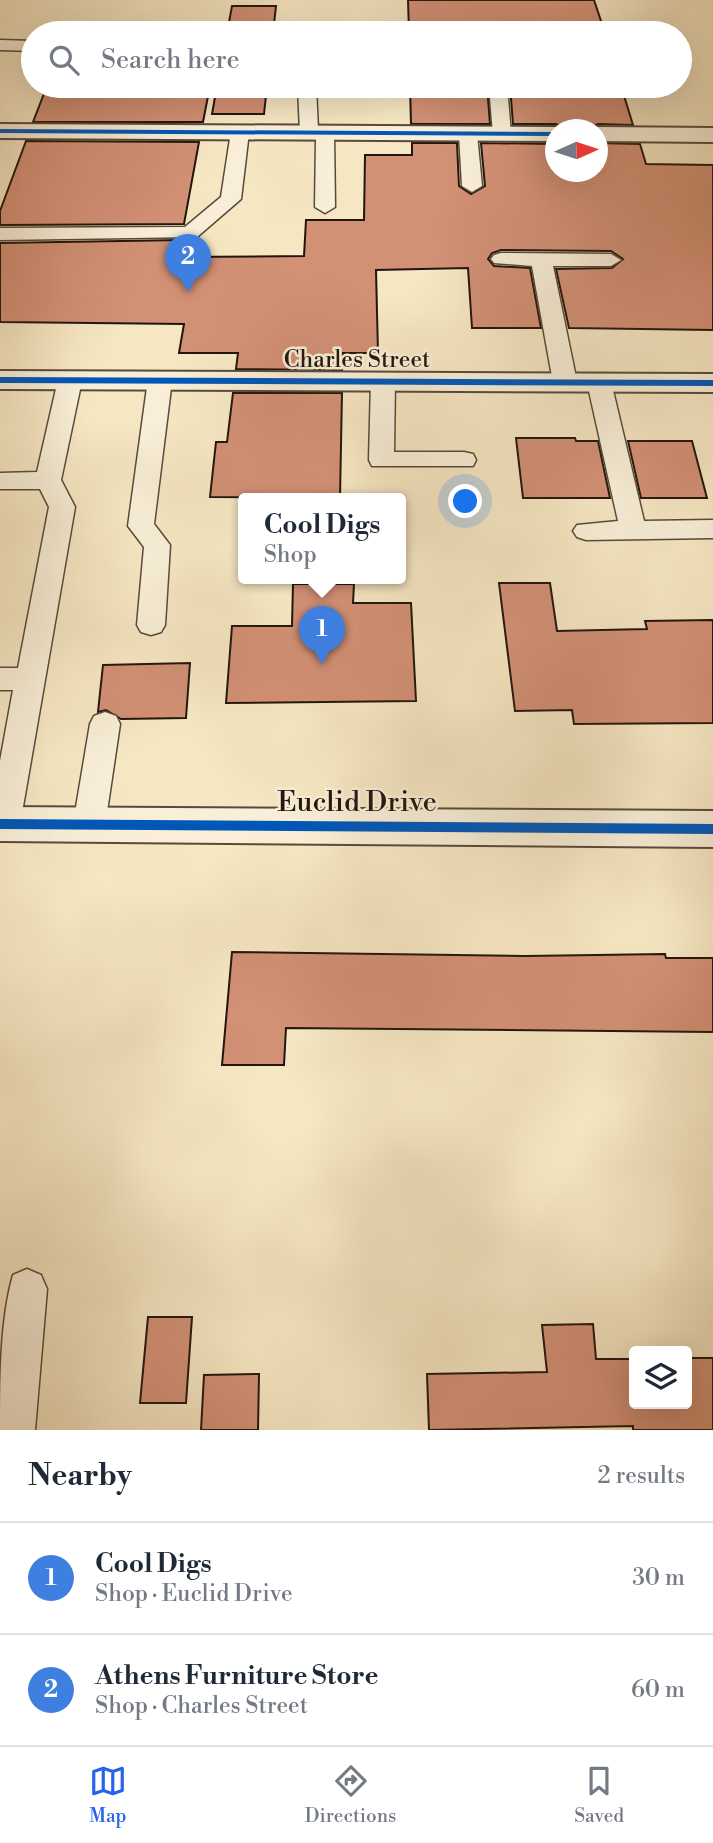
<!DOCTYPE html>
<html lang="en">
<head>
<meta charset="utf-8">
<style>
	body { margin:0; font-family:"Libre Bodoni",serif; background:#f6f6f7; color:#1f2937 }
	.controls { position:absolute; right:21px; bottom:21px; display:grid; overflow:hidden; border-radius:7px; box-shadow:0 7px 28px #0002 }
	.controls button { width:63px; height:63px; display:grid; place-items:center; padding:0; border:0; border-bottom:2px solid #e0e1e3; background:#fff; color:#1f2937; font:35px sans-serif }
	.compass { position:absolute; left:545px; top:119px; width:63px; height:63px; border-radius:50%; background:#fff; box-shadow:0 7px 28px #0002; rotate:87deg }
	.you { position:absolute; left:466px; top:502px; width:24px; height:24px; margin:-18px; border:5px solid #fff; border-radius:50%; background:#1a73e8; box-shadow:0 0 0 10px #1a73e833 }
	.badge { display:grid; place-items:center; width:46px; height:46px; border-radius:50%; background:#2563eb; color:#fff; font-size:23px; font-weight:700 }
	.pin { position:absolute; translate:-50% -58px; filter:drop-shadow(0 2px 4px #0008) }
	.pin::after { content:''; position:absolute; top:37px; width:24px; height:21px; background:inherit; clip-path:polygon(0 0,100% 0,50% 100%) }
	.popup { position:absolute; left:238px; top:493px; width:168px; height:91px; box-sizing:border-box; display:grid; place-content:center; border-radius:7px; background:#fff; filter:drop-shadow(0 2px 5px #0005); font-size:23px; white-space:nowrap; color:#747a83 }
	.popup b { font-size:26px; color:#1f2937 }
	.popup::after { content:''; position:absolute; left:50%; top:100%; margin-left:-14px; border:14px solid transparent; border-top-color:#fff }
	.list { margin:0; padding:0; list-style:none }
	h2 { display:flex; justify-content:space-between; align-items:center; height:91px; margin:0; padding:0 28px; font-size:30px }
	h2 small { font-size:23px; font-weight:400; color:#747a83 }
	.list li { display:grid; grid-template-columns:46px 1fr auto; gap:21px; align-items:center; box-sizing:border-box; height:112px; padding:0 28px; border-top:2px solid #e0e1e3 }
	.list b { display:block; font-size:26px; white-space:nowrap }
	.list p { margin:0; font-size:23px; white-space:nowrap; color:#747a83 }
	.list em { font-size:23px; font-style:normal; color:#747a83 }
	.icon { flex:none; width:38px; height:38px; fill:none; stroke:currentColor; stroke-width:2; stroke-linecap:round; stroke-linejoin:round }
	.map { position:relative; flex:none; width:713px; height:1430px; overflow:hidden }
	.search { position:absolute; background:#fff; box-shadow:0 7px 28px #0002; left:21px; right:21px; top:21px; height:77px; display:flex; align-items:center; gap:18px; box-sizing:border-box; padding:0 24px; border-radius:38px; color:#747a83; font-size:26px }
	.sheet { height:315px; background:#fff }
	nav { display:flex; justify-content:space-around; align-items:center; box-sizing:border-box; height:98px; border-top:2px solid #e0e1e3; background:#fff; font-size:19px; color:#747a83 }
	nav a { display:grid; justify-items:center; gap:4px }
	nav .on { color:#2563eb }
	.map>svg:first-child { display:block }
</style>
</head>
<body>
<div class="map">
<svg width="713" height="1430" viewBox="0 0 713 1430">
	<rect width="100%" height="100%" fill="#f6e7c3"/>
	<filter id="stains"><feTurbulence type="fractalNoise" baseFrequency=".00286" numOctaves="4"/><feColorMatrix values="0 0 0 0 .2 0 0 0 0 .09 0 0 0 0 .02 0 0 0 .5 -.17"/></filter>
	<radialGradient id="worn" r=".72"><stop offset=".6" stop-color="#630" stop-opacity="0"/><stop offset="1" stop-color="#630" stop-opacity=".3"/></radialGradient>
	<g fill="#d29075" stroke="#23150e" stroke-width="2">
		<path d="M408,0H594L605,33H409Z"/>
		<path d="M232,6H276L273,33H227Z"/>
		<path d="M47,86H210L203,122H33Z"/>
		<path d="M217,86H267L264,114H212Z"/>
		<path d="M410,86H487L490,124H411Z"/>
		<path d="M510,86H621L633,125L598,124L587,130H567L556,124H513Z"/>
		<path d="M26,141L199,142L184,224L0,225V211Z"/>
		<path d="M412,143H457L459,186L471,194L485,186L481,143L556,144V172H598V143L640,144L646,164L713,165V330L569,328L556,269L612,268L623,259L611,251L501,250L492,253L488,259L494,266L530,268L541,328H472L468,268L376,270L378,353H343L342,370L236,369L238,353H179L184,324L0,322V243L181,240L177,257L304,256L306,220H364L365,155H412Z"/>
		<path d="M233,393H342L340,498L210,497L216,442H227Z"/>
		<path d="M516,438H575L576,441H598L610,498H523Z"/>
		<path d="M628,441H692L707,498H641Z"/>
		<path d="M499,583H550L557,631L647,629L645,621L713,620V723L574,724L572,710L515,711Z"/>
		<path d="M293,584H354L353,603H411L416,701L226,703L232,626H292Z"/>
		<path d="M190,663L186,718L121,719L106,710L98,712L103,665Z"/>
		<path d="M232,952L525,956L665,954L666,958H713V1032L286,1028L284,1065H222Z"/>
		<path d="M148,1317H192L186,1403H140Z"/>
		<path d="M593,1324L596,1359H634V1404H687V1358H713V1430H633V1426L429,1430L427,1374L547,1372L542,1325Z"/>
		<path d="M259,1374L258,1430H201L204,1375Z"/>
	</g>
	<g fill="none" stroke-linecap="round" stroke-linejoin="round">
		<defs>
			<g id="lane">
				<path d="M0,40L33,41V51L0,50Z"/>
				<path d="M298,86H316L318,130L325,127L334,133L335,207L325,213L315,207L316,137L309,139L300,133Z"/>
				<path d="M489,86H507L511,134L509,138H495L493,134Z"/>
				<path d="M240,126L249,132L241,199L197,237L0,240V228L185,227L221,197L231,132Z"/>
				<path d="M468,128L477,134L482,186L472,192L462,186L459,134Z"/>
				<path d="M501,253L611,254L621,260L611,266H553L577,382L573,387H557L553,382L532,266L494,263L491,259L494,255Z"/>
				<path d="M70,373L78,375L82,380L61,480L75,507L20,824L15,834L0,836V761L13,690H0V668H18L49,507L40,489H0V473L37,472L58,380L62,375Z"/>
				<path d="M160,373L168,375L172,380L154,524L170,545L165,625L161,632L151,635L141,632L137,625L144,547L128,526L148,380L152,375Z"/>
				<path d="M383,374L391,376L395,381L394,452H464L473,454L476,460L473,466H372L369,460L371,381L375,376Z"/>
				<path d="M599,375L607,377L611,382L644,521L713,520V538L586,540L577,537L573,531L577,525L618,521L587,382L591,377Z"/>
				<path d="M105,712L116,716L120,724L105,825L100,835L89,838L78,835L73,825L90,724L94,716Z"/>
				<path d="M27,1269L41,1275L47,1289L35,1430H0C0,1380 0,1321 13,1275Z"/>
			</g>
			<g id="street">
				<path d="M0,124L556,127L565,130H556V141L0,138Z"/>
				<path d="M598,127L713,128V142L598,141V130H589Z"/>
				<path d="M0,371L713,374V392L0,389Z"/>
				<path d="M0,807L713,811V847L0,841Z"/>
			</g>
		</defs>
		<use href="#lane" stroke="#584a3b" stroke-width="3"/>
		<use href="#street" stroke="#584a3b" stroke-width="4"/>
		<use href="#lane" fill="#f9efd8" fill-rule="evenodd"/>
		<use href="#street" fill="#f9efd8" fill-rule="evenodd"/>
		<defs>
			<g id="cycleway">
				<path d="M0,129L556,132V136L0,133Z"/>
				<path d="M0,377L713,380V386L0,383Z"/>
				<path d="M0,819L713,824V834L0,829Z"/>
			</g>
		</defs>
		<use href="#cycleway" stroke="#f9efd8" stroke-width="5"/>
		<use href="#cycleway" fill="#0057b8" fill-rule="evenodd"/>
	</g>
	<g text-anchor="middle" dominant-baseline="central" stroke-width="5" stroke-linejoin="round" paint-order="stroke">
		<g font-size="23" fill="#23150e" stroke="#f9efd8">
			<text x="357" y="360">Charles Street</text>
		</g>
		<g font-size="28" fill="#23150e" stroke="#f9efd8">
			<text x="357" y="802">Euclid Drive</text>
		</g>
	</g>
	<rect width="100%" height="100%" filter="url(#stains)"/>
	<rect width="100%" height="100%" fill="url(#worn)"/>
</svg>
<div class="controls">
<button><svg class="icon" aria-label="layers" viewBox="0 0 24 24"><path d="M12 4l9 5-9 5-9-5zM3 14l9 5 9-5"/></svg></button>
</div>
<svg class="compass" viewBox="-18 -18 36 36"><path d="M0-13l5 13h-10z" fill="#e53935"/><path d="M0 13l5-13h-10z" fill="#747a83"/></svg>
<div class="you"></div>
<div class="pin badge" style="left:322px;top:664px;background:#3f7fe0">1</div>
<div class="popup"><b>Cool Digs</b>Shop</div>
<div class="pin badge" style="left:188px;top:292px;background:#3f7fe0">2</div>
<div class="search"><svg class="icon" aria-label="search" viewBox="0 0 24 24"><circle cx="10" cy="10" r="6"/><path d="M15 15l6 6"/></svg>Search here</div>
</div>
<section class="sheet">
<h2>Nearby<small>2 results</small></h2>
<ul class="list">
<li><span class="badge" style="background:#3f7fe0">1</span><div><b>Cool Digs</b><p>Shop · Euclid Drive</p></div><em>30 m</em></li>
<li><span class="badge" style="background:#3f7fe0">2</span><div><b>Athens Furniture Store</b><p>Shop · Charles Street</p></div><em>60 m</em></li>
</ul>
</section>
<nav>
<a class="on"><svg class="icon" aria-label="map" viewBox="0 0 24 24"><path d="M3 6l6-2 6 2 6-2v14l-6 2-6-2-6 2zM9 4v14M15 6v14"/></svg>Map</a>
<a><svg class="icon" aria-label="directions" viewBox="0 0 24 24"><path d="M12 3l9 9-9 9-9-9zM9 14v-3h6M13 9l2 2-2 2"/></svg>Directions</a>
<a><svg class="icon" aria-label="saved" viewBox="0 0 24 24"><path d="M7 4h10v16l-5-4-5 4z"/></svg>Saved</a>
</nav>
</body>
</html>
